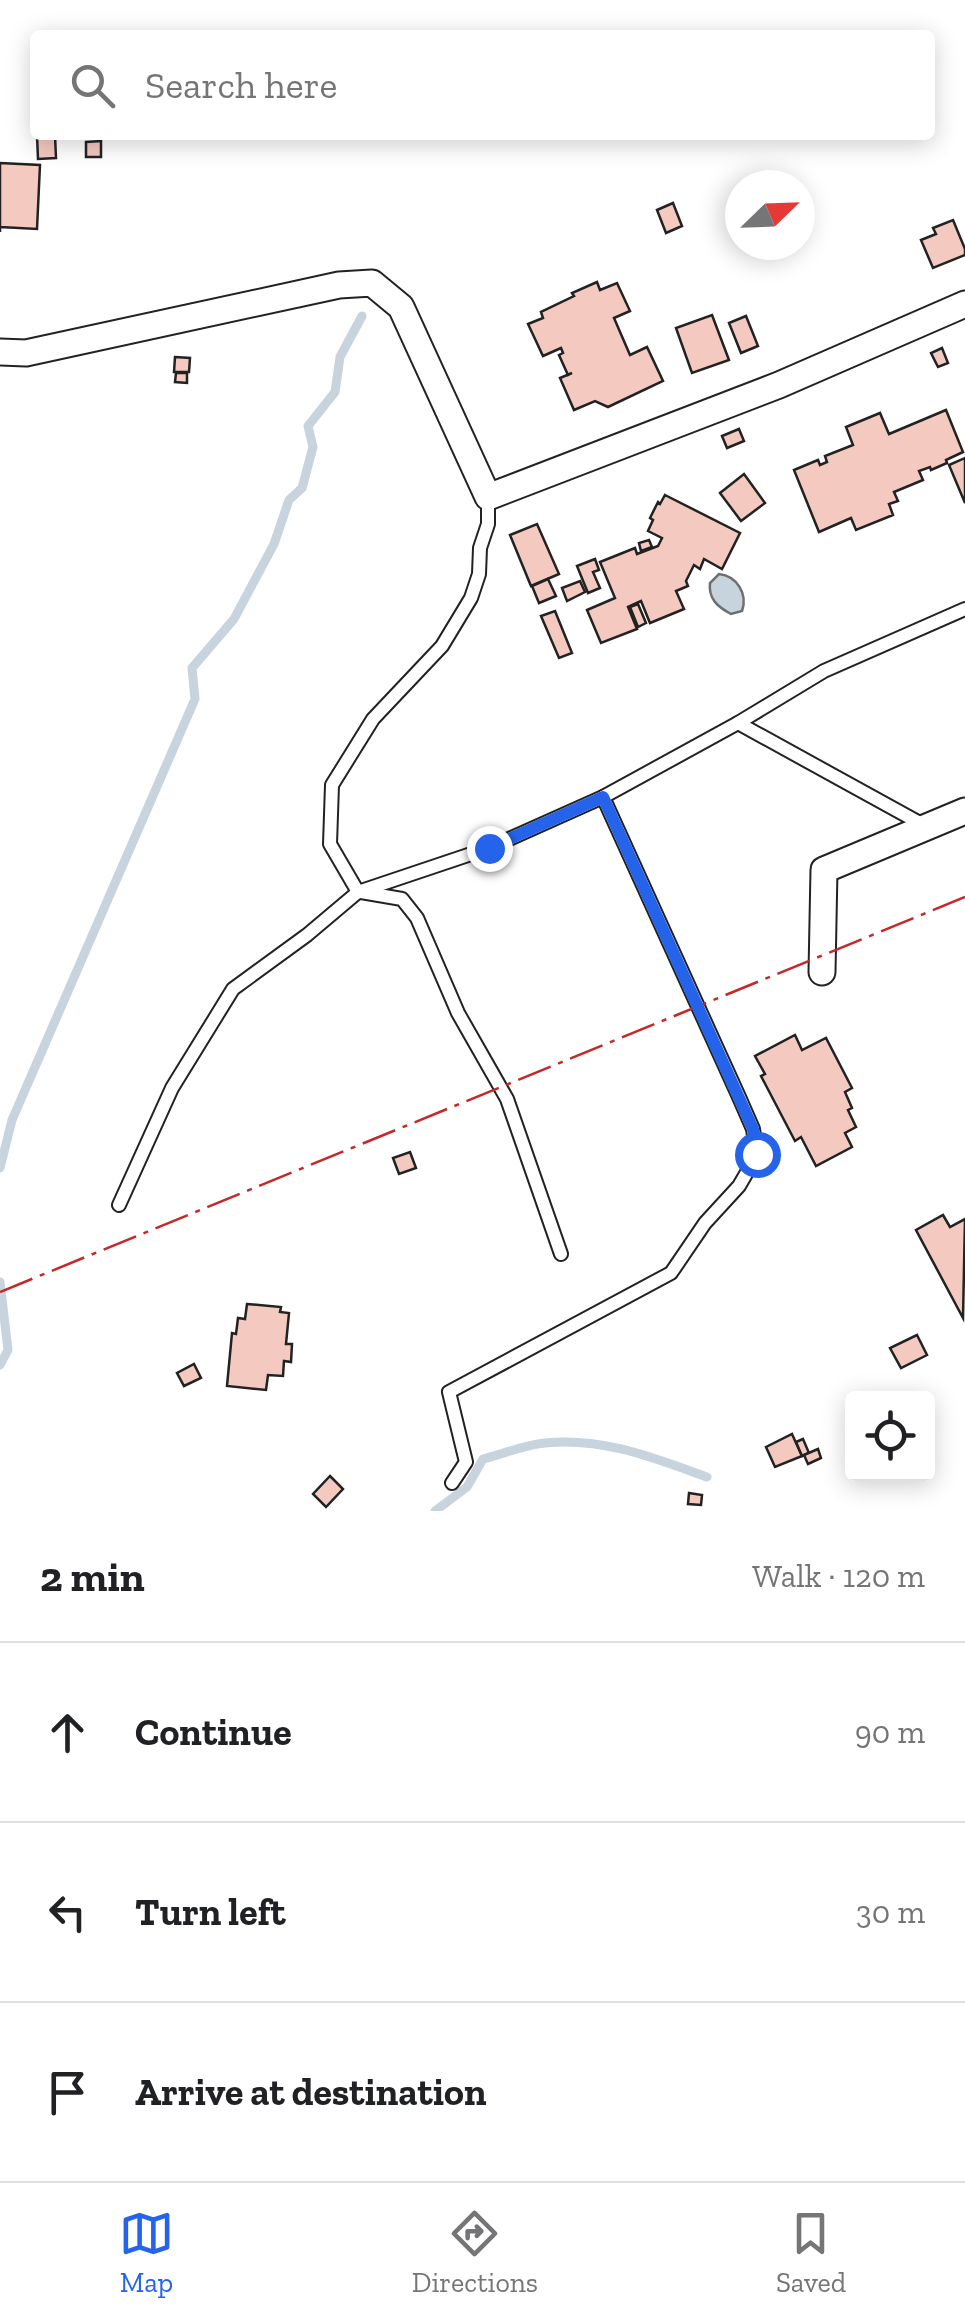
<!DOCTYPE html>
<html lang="en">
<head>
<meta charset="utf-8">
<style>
	body { margin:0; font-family:"Zilla Slab",serif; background:#f6f6f6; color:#202124 }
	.controls { position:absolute; right:30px; bottom:30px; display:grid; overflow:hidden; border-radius:10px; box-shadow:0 5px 25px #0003 }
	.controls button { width:90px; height:90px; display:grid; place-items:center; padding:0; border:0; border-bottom:2px solid #e0e0e0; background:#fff; color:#202124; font:50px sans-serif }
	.compass { position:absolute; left:725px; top:170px; width:90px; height:90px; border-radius:50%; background:#fff; box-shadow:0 5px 25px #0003; rotate:67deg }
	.stop { position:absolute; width:30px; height:30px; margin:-22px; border:8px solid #2563eb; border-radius:50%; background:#fff }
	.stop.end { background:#2563eb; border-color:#fff; box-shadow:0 2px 10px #0008 }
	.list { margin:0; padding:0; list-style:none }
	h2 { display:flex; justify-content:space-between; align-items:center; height:130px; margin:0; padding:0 40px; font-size:42px }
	h2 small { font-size:32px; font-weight:400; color:#757577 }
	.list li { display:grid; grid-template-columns:65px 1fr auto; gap:30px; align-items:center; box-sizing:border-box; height:180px; padding:0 40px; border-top:2px solid #e0e0e0 }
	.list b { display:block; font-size:38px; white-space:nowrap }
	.list em { font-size:32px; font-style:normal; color:#757577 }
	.icon { flex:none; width:55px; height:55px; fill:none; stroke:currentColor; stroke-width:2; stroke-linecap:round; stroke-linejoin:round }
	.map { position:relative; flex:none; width:965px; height:1511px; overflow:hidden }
	.search { position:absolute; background:#fff; box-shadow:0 5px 25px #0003; left:30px; right:30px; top:30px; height:110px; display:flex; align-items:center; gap:25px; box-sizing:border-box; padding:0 35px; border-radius:10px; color:#757577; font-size:38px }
	.sheet { height:670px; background:#fff }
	nav { display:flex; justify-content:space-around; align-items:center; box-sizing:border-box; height:140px; border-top:2px solid #e0e0e0; background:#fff; font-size:28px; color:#757577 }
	nav a { display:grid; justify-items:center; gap:5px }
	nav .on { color:#2563eb }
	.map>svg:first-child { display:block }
</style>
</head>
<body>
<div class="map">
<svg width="965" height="1511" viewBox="0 0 965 1511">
	<rect width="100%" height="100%" fill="#fff"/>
	<path fill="#c7d3dd" stroke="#6f6f6f" stroke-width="2.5" d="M719,574C737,576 748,594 742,611L731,614C718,607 708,599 710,583Z"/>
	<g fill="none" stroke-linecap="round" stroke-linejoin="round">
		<g stroke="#c7d3dd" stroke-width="9">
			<path d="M0,1168L12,1120L195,699L192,668L234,619L274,544L289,500L302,488L313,447L308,426L335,392L340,357L362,316"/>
			<path d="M0,1282L8,1350L0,1365"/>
			<path d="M435,1511L467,1487L483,1459C503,1454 524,1445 545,1443C603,1437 654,1458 707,1477"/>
		</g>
	</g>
	<g fill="#f3c9c0" stroke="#222" stroke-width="2.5">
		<path d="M37,135H55L56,158L38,159Z"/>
		<path d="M101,141V157H86V142Z"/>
		<path d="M0,163L40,165L37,229L0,227V232Z"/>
		<path d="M673,203L682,226L666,233L657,210Z"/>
		<path d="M953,220L965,249V255L933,268L921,240L936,234L933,228Z"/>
		<path d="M597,282L600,290L617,283L630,311L614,318L630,355L647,347L663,381L608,407L595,401L574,410L560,378L572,373L568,375L559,355L563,353L561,348L543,356L528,324L543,318L541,312L574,296L572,293Z"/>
		<path d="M712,315L729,360L692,373L676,328Z"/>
		<path d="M746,316L758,346L741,353L729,323Z"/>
		<path d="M942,348L948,363L938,367L931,353Z"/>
		<path d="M175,357L190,358L189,372H174Z"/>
		<path d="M176,373H187V383L175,382Z"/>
		<path d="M946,410L963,452L946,460L947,463L931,470L930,467L919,471L923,480L894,492L898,501L889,504L893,515L856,530L851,518L819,532L794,470L818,460L820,465L827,462L825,456L853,445L846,427L880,413L889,434Z"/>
		<path d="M739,429L744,441L727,448L722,436Z"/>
		<path d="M965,458V503L949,465Z"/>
		<path d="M744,474L765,503L741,521L720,493Z"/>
		<path d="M665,495L740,533L722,569L704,559L700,569L694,565L686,581L688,586L676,591L684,609L650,623L641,601L628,607L637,629L601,643L587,610L615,598L600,562L635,548L637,554L658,546L662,538L648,531L653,520L650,518L658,502L660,504Z"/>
		<path d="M537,524L559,574L531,586L510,535Z"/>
		<path d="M649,540L652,547L641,551L639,543Z"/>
		<path d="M595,559L599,570L593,572L600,588L588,593L577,566Z"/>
		<path d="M548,579L556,596L539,603L532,586Z"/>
		<path d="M580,581L585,592L567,601L562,588Z"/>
		<path d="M638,604L646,623L638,627L630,607Z"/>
		<path d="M555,611L572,653L559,658L541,616Z"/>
		<path d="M795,1035L802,1050L826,1038L852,1088L845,1092L852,1108L848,1110L856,1127L845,1133L852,1147L816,1166L801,1137L795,1141L761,1076L765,1074L755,1056Z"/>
		<path d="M410,1152L416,1168L399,1174L393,1158Z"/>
		<path d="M943,1215L950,1227L965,1219L963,1318L916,1230Z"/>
		<path d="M247,1304L281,1307L280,1312L289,1313L286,1344H292L291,1362L284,1361L283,1376L268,1375L266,1390L227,1386L232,1333L236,1334L238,1318L245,1319Z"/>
		<path d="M917,1335L927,1355L901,1368L890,1348Z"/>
		<path d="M194,1364L201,1378L184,1386L177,1373Z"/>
		<path d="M792,1434L802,1456L775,1467L766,1447Z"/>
		<path d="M803,1439L809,1453L802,1456L796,1442Z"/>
		<path d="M818,1449L821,1458L808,1464L804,1455Z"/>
		<path d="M330,1476L343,1489L326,1507L313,1494Z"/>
		<path d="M689,1493L702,1495L701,1505L688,1504Z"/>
	</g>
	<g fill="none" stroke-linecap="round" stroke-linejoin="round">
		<defs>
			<g id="service">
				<path d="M738,723L927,827"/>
				<path d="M358,892L330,844L332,785L373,719L442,646L471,598L479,574L480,548L488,524V497"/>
				<path d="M361,892L402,899L417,918L458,1013L507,1099L561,1254"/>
				<path d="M119,1205L172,1088L233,989L307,935L358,892L489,848L603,797L738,723L824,671L965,609"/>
				<path d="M452,1483L466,1462L449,1392L671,1273L705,1223L739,1186L757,1155L753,1129L739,1097L603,797"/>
			</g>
			<g id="minor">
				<path d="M0,352L26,353L339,285L372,283L401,307L488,497L779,385L965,304"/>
				<path d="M822,972L824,870L965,811"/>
			</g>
		</defs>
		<use href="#service" stroke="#222" stroke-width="16"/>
		<use href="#minor" stroke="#222" stroke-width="29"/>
		<use href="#service" stroke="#fff" stroke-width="12"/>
		<use href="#minor" stroke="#fff" stroke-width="25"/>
		<path stroke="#c62828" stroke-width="2.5" stroke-dasharray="35 8 5 8" stroke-linecap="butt" d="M0,1292L965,897"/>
	</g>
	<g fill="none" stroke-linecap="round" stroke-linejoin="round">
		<path stroke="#2563eb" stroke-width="12" d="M489,848L603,797L739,1098L753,1129L757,1154"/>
	</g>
</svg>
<div class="controls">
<button><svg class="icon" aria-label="locate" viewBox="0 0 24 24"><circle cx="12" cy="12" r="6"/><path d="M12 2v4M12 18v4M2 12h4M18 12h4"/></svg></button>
</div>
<svg class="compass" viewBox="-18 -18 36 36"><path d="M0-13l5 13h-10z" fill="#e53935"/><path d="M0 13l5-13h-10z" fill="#757577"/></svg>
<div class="stop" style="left:757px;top:1154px"></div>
<div class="stop end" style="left:489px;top:848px"></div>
<div class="search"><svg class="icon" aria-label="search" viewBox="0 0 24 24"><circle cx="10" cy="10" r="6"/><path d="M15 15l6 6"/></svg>Search here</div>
</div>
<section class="sheet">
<h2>2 min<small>Walk · 120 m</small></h2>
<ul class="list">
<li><svg class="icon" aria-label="ahead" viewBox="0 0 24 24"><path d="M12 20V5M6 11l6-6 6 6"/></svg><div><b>Continue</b></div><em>90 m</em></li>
<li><svg class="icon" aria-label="left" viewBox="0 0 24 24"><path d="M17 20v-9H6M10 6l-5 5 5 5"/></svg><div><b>Turn left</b></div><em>30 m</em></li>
<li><svg class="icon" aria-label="arrive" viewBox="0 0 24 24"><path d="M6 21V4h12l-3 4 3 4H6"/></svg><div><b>Arrive at destination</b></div></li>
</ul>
</section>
<nav>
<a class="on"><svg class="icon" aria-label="map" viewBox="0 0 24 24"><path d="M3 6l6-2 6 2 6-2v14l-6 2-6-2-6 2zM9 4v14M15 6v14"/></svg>Map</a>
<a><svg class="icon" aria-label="directions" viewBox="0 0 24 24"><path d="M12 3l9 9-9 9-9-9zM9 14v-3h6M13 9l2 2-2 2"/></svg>Directions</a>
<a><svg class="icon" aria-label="saved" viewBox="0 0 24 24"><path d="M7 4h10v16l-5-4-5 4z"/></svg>Saved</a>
</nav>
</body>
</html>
